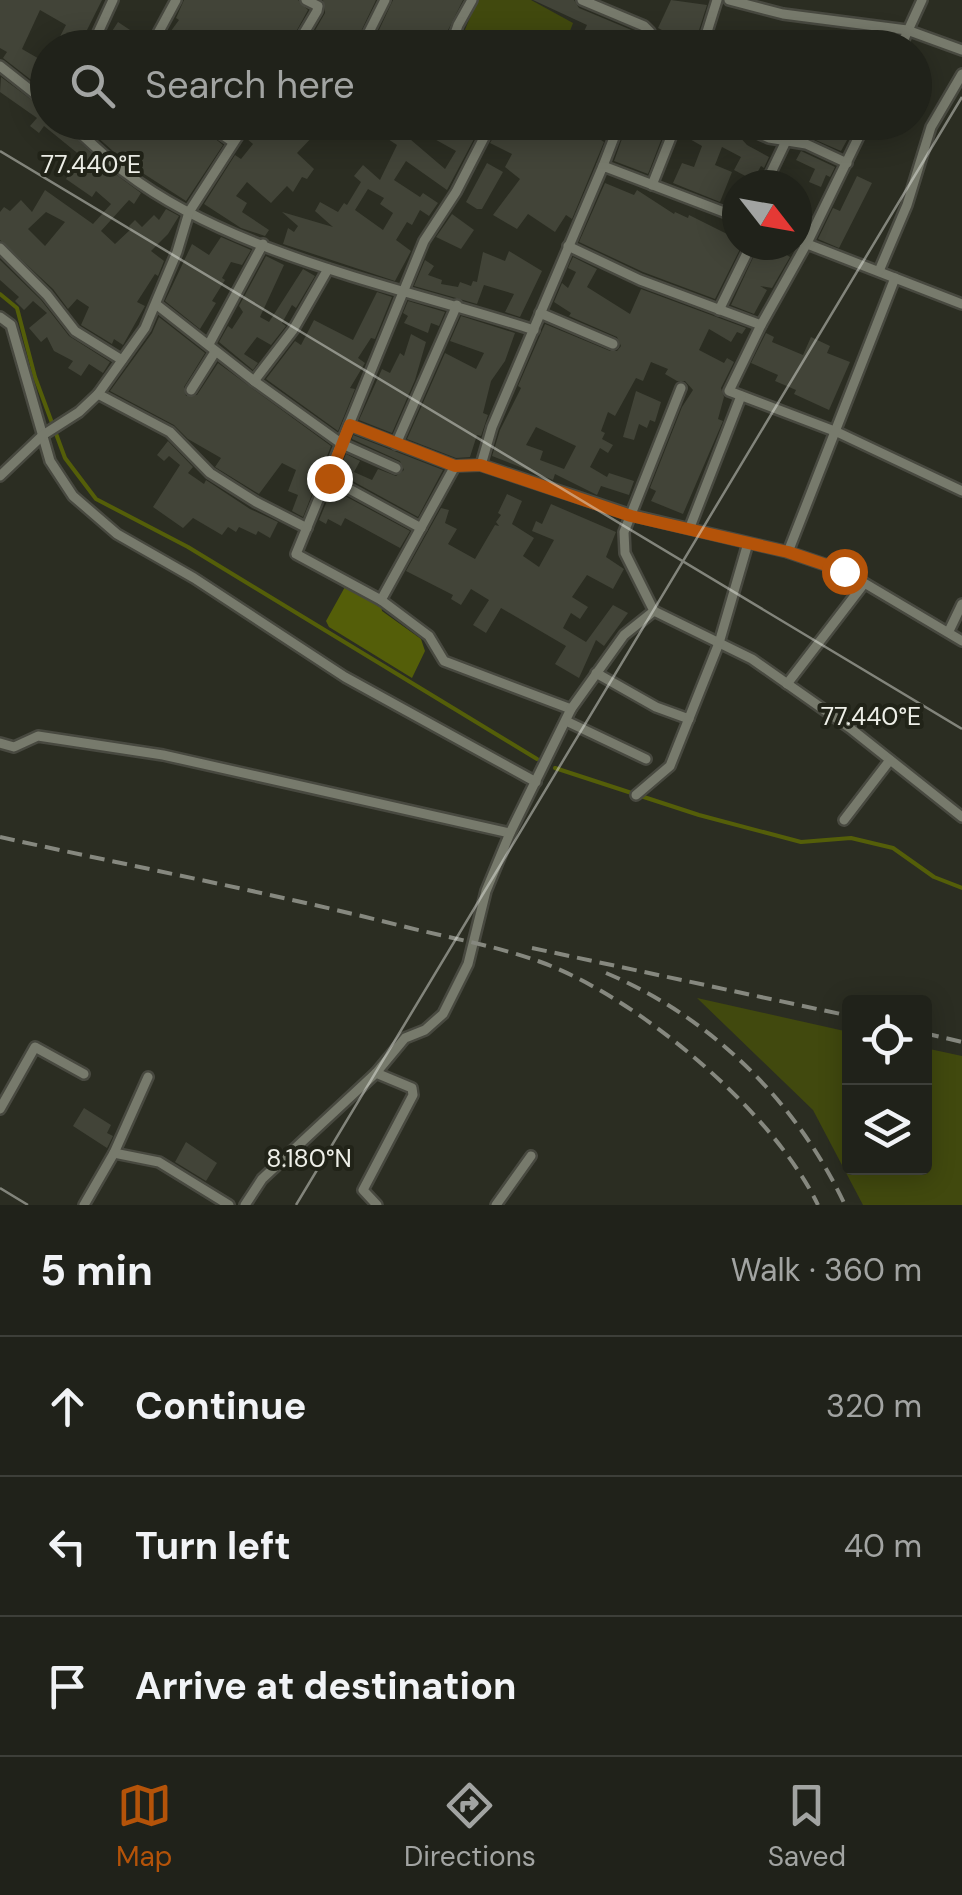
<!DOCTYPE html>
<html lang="en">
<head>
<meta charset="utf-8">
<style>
	body { margin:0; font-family:"DM Sans",sans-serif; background:#2d2f27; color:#f1f3f6 }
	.controls { position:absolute; right:30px; bottom:30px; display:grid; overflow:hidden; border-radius:10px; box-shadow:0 5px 25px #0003 }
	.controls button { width:90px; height:90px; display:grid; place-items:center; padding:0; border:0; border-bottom:2px solid #3d3f39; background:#20221a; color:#f1f3f6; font:50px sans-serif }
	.compass { position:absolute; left:722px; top:170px; width:90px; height:90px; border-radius:50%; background:#20221a; box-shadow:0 5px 25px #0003; rotate:121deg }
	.stop { position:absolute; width:30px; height:30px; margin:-22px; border:8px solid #b45309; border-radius:50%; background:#fff }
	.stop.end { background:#b45309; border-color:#fff; box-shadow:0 2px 10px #0008 }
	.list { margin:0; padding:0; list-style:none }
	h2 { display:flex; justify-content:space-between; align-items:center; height:130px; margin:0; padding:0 40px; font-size:42px }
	h2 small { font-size:32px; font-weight:400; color:#a2a4a2 }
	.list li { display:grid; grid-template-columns:65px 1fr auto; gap:30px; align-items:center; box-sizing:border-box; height:140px; padding:0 40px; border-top:2px solid #3d3f39 }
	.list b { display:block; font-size:38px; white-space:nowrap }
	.list em { font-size:32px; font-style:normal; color:#a2a4a2 }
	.icon { flex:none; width:55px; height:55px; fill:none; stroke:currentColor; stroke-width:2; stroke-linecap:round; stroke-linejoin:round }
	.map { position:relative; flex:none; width:962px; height:1205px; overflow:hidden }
	.search { position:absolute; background:#20221a; box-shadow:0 5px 25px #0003; left:30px; right:30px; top:30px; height:110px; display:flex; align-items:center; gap:25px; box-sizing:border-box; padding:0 35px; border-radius:55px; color:#a2a4a2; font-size:38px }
	.sheet { height:550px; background:#20221a }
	nav { display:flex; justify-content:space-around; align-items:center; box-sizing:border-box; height:140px; border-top:2px solid #3d3f39; background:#20221a; font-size:28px; color:#a2a4a2 }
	nav a { display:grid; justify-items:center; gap:5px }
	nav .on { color:#b45309 }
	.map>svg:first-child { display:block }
</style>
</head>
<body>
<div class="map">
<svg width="962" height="1205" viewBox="0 0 962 1205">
	<rect width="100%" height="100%" fill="#2b2d22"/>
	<g fill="#41490e">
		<path d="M477,0H531L573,23L564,47H458Z"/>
		<path d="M697,998L849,1032L850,1168H924L925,1048L962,1056V1205H863L813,1110Z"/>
	</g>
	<path fill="#545e09" d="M346,585L381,604L382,611L421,639L425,651L412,678L329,627L326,621Z"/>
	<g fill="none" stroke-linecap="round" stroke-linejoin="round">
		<g stroke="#545e09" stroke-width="4">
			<path d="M0,294L17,308L35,377L65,458L96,499L188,547L537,759"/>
			<path d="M555,768L699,815L801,842L851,838L893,848L934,877L962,888"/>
		</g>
	</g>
	<g fill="#424438" fill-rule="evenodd">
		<path d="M0,0H102L78,48H54L66,25L40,10L22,49L48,64V93L3,58L7,52L0,48Z"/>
		<path d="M184,0H298L308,10L287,48H274L264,42L261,48H164L160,46L179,20L176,18Z"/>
		<path d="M323,0H376L353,48H305L325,13Z"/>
		<path d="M393,0H463L439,48L414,32L409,43L401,39L396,48H393L385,43L390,35L379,30Z"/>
		<path d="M533,0H574L579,8L641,34L635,48H583L586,43L580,40L587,25Z"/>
		<path d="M671,0L707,5L694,46L658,28Z"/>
		<path d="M118,22L145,40L140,48H110L113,43L107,39Z"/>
		<path d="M1,77L48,112V122H59L106,167L141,193L134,204L129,200L101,231L115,244L131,229L129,226L135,220L142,227L154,215L159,220L166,209L179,216L168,234L151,251L164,261L158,276L155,274L137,302L145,306L123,345L114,339L112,344L81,325L89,307L77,299L68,309L53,289L0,240V212L4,207L10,211L21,200L32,212L45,190L93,224L111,204L96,191L92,197L66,179L81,156L44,126L39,133L30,126L37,118L0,92ZM46,212L65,222L45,246L28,229Z"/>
		<path d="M88,122H116L126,130L129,127L137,133L142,122L154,128L157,122H194L223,145L186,201L124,161L85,126Z"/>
		<path d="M255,122H310L311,130L316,133L297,153L314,169L307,179L302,177L293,192L287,186L271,203L247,182L236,196L247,203L242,212L269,230L265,236L241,228L204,204L235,155L241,159L253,144L246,138Z"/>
		<path d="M348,122H390L445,169L456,151L404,122H440L464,135L471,122H483L447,190L406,161L394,180L420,197L423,193L438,203L429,216L420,210L412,225L407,222L396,240L411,251L395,281L283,244L288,228L294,232L298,226L282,212L333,227L315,211L320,202L338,212L344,203L347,205L361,182L354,176L363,165L380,180L397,145L379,133L374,140ZM368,189L384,198L380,204L393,213L383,230L355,210Z"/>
		<path d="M531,122L581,140L591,122H605L600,132L604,134L601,140L604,142L572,219L566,215L555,232L528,214L517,229L493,215L520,179L505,167L512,154L490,143L499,127L522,138Z"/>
		<path d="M628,122H668L648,174L614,161Z"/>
		<path d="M685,122H713L738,135L747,145L769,157L764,168L761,166L753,180L734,170L741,157L722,147L715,165L732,172L720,202L673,183L682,163L694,167L702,146L681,134Z"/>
		<path d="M818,122H857L841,151L811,138Z"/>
		<path d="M801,151L835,167L830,177L826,175L821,187L809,182L815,169L796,160Z"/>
		<path d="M487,163L503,172L482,209H477L466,202Z"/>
		<path d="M857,176L872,183L839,248L818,239L833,208L840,211Z"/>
		<path d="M605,183L634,195L637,190L674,214L675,212L688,218L689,215L737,239V245H742L715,299L643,272L579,242Z"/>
		<path d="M452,214L474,230L461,249L436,237Z"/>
		<path d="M221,237L251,250L242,265L231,262L222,278L225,280L212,301L216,303L200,329L165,301L192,244L209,255Z"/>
		<path d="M759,245L773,252L775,248L790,257L772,288L760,286L767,290L754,314L731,305Z"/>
		<path d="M509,251L542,271L520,317L505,312L514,294L484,285L477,304L414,286L425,260L434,266L428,275L442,280L441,284L458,287L460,282L471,286L473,281L477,282L483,252L505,261Z"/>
		<path d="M266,256L284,265L260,317L269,322L303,269L315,276L296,308L292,305L282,323L286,326L271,345L257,337L244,354L258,363L253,370L219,342L228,326L232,329L243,312L239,306Z"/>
		<path d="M573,257L597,269L587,287L630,314L641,289L746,328L742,334L737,332L731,342L709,329L699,350L724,363L727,358L734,362L721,388L724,397L718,419L723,421L683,514L651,501L656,491L650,488L682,407L693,390L685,381H677L665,374L668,369L651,362L643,381L636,378L615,416L608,412L601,431L605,433L602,439L613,445L608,453L600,448L590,467L607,477L609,473L634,481L629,495L601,486L597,495L555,474L553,480L492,456L500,430L521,388L518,386L545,324L610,351H617L621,346L617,337L569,316L571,313L554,302L562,283L568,288L576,272L568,268ZM536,427L576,446L564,469L540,460L543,451L526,445Z"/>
		<path d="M0,260L41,300L69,336L110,362L103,373L89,364L81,376L68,368L73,361L54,351L47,337L41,342L29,328L47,313L33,301L24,310L15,301L19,297L0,280Z"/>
		<path d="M377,292L392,297L375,339L371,338L358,358L365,363L350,388L355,389L338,431L266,379L295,341L301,345L314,320L353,340Z"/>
		<path d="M408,301L445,312L439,326L431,323L428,333L404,323L408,316L403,313Z"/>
		<path d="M461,316L515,333L505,361L491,381L483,413L488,415L481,436L477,435L470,457L456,458L407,439L445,353L476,369L484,353L450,341Z"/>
		<path d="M159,317L205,353L184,387L186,396L197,395L218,363L331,446L303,517L292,511L298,495L288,491L296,470L282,463L259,494L215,467L221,458L188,439L174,425L110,391L152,333Z"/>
		<path d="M766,333L774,337L772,342L803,355L811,337L830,346L827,353L850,362L829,410L794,394L796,390L775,381L778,375L751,363Z"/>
		<path d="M411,334L426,342L415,380L392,433L359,420L382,369L390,373L400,353L404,356Z"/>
		<path d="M636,391L661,402L655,422L650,420L647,428L639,424L634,440L623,437Z"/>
		<path d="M353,435L443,470L418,517L338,473L346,454L360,461L354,472L372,480L378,469L396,476L404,470L400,461L352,439Z"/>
		<path d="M168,441L193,467L188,473L204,484L206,480L250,509L278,522L270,538L258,531L256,535L239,527L236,532L228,527L222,535L193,518L183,528L153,507L180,465L169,456L164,461L157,455Z"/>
		<path d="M332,489L410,531L400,548L345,518L341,526L328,519L326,524L319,520Z"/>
		<path d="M507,494L522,501L512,524L534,538L523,556L539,567L554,540L532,531L536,521L542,524L551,504L616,532L606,557L624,569L613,589L587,575L572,597L588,607L580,619L571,613L563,628L586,642L613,605L628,613L604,646L596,640L579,678L555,664L566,646L501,608L486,633L473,625L489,600L471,589L461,605L451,599L453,595L406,571L441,508L449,510L445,523L457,529L448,544L475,559L495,525L499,526L496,522L501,515L498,513Z"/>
		<path d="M84,1108L111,1125L107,1133L113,1136L107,1148L73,1126Z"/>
		<path d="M186,1142L217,1163L206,1181L175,1162Z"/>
	</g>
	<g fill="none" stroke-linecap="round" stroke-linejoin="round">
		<defs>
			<g id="minor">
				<path d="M582,0L644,26L650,32L648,48"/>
				<path d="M729,0L783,14L907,30L962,50"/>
				<path d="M91,48L113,0"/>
				<path d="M150,48L176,0"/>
				<path d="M295,48L317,11L318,6L306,0"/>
				<path d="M361,48L385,0"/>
				<path d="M450,48L458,25L472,0"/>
				<path d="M702,48L717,0"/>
				<path d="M900,48L922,0"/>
				<path d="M0,66L48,104"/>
				<path d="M68,122C87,139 106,158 126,173C235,256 405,288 534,330"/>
				<path d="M204,122L233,142"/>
				<path d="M733,122L769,138L806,144L847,163"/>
				<path d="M318,125L319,122"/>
				<path d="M603,166L620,122"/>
				<path d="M652,185L677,122"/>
				<path d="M765,185L786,141"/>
				<path d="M737,217L603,166L492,427L481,465L631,515L788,552L844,571L962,641"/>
				<path d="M797,240L962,304"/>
				<path d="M568,246L640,280L761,325L729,391L837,432L962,491"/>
				<path d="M0,248L47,295L75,331L122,360"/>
				<path d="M879,271L907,205L931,127L962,74"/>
				<path d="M157,305L254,381L342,444L396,468"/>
				<path d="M719,310L751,245"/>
				<path d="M540,313L613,344"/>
				<path d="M0,317L11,325L50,461L73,496L117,534L194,578L345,677L536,782"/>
				<path d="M761,325L807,243L866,122"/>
				<path d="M209,344L263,244"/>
				<path d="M254,381L293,330L328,269"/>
				<path d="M191,390L215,352"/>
				<path d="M98,394L170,432L210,473L256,502L307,528"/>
				<path d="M349,425L455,466L481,465"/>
				<path d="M396,444L457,305"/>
				<path d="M455,466L381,600L429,636L444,661L571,709"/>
				<path d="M0,476L43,435L79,412L98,394L145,328L177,252L189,212L247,122"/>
				<path d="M329,478L421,528"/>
				<path d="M690,527L741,396"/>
				<path d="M788,552L895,278"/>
				<path d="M381,600L296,554L424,241L456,192L492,122"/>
				<path d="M654,611L752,659L850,728L962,817"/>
				<path d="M949,631L962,604"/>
				<path d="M596,673L656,707L689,719"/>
				<path d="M787,684L863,585"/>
				<path d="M566,721L646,759"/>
				<path d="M0,743L14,747L38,736L163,755L510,833"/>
				<path d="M636,795L670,766L719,643L748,543"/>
				<path d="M844,820L890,760"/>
				<path d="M376,1073L412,1088L413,1095L363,1190L377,1205"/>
				<path d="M0,1109L35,1047L84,1074"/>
				<path d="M114,1153L159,1162L229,1205"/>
				<path d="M84,1205L114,1153L148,1077"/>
				<path d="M245,1205L262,1179L376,1073L405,1038L425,1030L443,1014L468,964L486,891L510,833L571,709L624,635L654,611L625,553L624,532L681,388"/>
				<path d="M496,1205L531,1156"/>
			</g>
		</defs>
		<use href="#minor" stroke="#484940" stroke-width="14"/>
		<use href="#minor" stroke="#777a6c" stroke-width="9"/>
		<g stroke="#86887f" stroke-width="4" stroke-dasharray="15 8" stroke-linecap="butt">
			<path d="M0,837C135,867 272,893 406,927C450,938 496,946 538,961C637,996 773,1111 818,1205"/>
			<path d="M532,948L850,1016"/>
			<path d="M606,973C711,1017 797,1102 845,1205"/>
			<path d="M924,1033L962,1042"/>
		</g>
	</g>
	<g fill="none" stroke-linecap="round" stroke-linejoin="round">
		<path stroke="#b45309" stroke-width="12" d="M329,478L350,425L455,466L480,465L631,516L788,552L844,571"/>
	</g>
	<path fill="none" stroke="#eeefe8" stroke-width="2.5" stroke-opacity="0.45" d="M0,151L962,729M0,1188L28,1205M296,1205L962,97"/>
	<g font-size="25" text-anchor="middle" fill="#eeefe8" stroke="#212318" stroke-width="8" stroke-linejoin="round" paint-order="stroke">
		<text x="91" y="173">77.440°E</text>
		<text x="871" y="725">77.440°E</text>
		<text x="309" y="1167">8.180°N</text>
	</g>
</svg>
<div class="controls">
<button><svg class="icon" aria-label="locate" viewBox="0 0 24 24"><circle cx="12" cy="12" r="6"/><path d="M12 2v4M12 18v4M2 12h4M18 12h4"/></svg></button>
<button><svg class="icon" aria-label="layers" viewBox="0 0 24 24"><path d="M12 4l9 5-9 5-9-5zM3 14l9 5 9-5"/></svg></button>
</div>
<svg class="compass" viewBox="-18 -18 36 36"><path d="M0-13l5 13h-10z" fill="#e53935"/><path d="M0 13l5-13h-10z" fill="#a2a4a2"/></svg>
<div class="stop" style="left:844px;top:571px"></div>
<div class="stop end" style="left:329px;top:478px"></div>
<div class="search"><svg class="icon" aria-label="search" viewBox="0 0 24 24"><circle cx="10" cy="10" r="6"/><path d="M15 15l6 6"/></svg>Search here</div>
</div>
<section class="sheet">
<h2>5 min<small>Walk · 360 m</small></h2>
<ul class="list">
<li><svg class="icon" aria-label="ahead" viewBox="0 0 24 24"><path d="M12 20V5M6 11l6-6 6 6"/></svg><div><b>Continue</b></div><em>320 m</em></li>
<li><svg class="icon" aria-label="left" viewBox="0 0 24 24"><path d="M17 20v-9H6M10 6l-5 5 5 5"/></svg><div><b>Turn left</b></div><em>40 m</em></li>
<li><svg class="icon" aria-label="arrive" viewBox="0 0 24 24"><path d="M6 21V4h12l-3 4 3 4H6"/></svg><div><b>Arrive at destination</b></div></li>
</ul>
</section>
<nav>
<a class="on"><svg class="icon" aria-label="map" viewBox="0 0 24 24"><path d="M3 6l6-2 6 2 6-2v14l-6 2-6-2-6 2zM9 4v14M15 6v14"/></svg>Map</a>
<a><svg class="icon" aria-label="directions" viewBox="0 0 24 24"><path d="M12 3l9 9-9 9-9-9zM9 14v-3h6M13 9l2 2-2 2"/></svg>Directions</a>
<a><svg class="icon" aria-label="saved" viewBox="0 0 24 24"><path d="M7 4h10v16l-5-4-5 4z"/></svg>Saved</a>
</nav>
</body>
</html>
